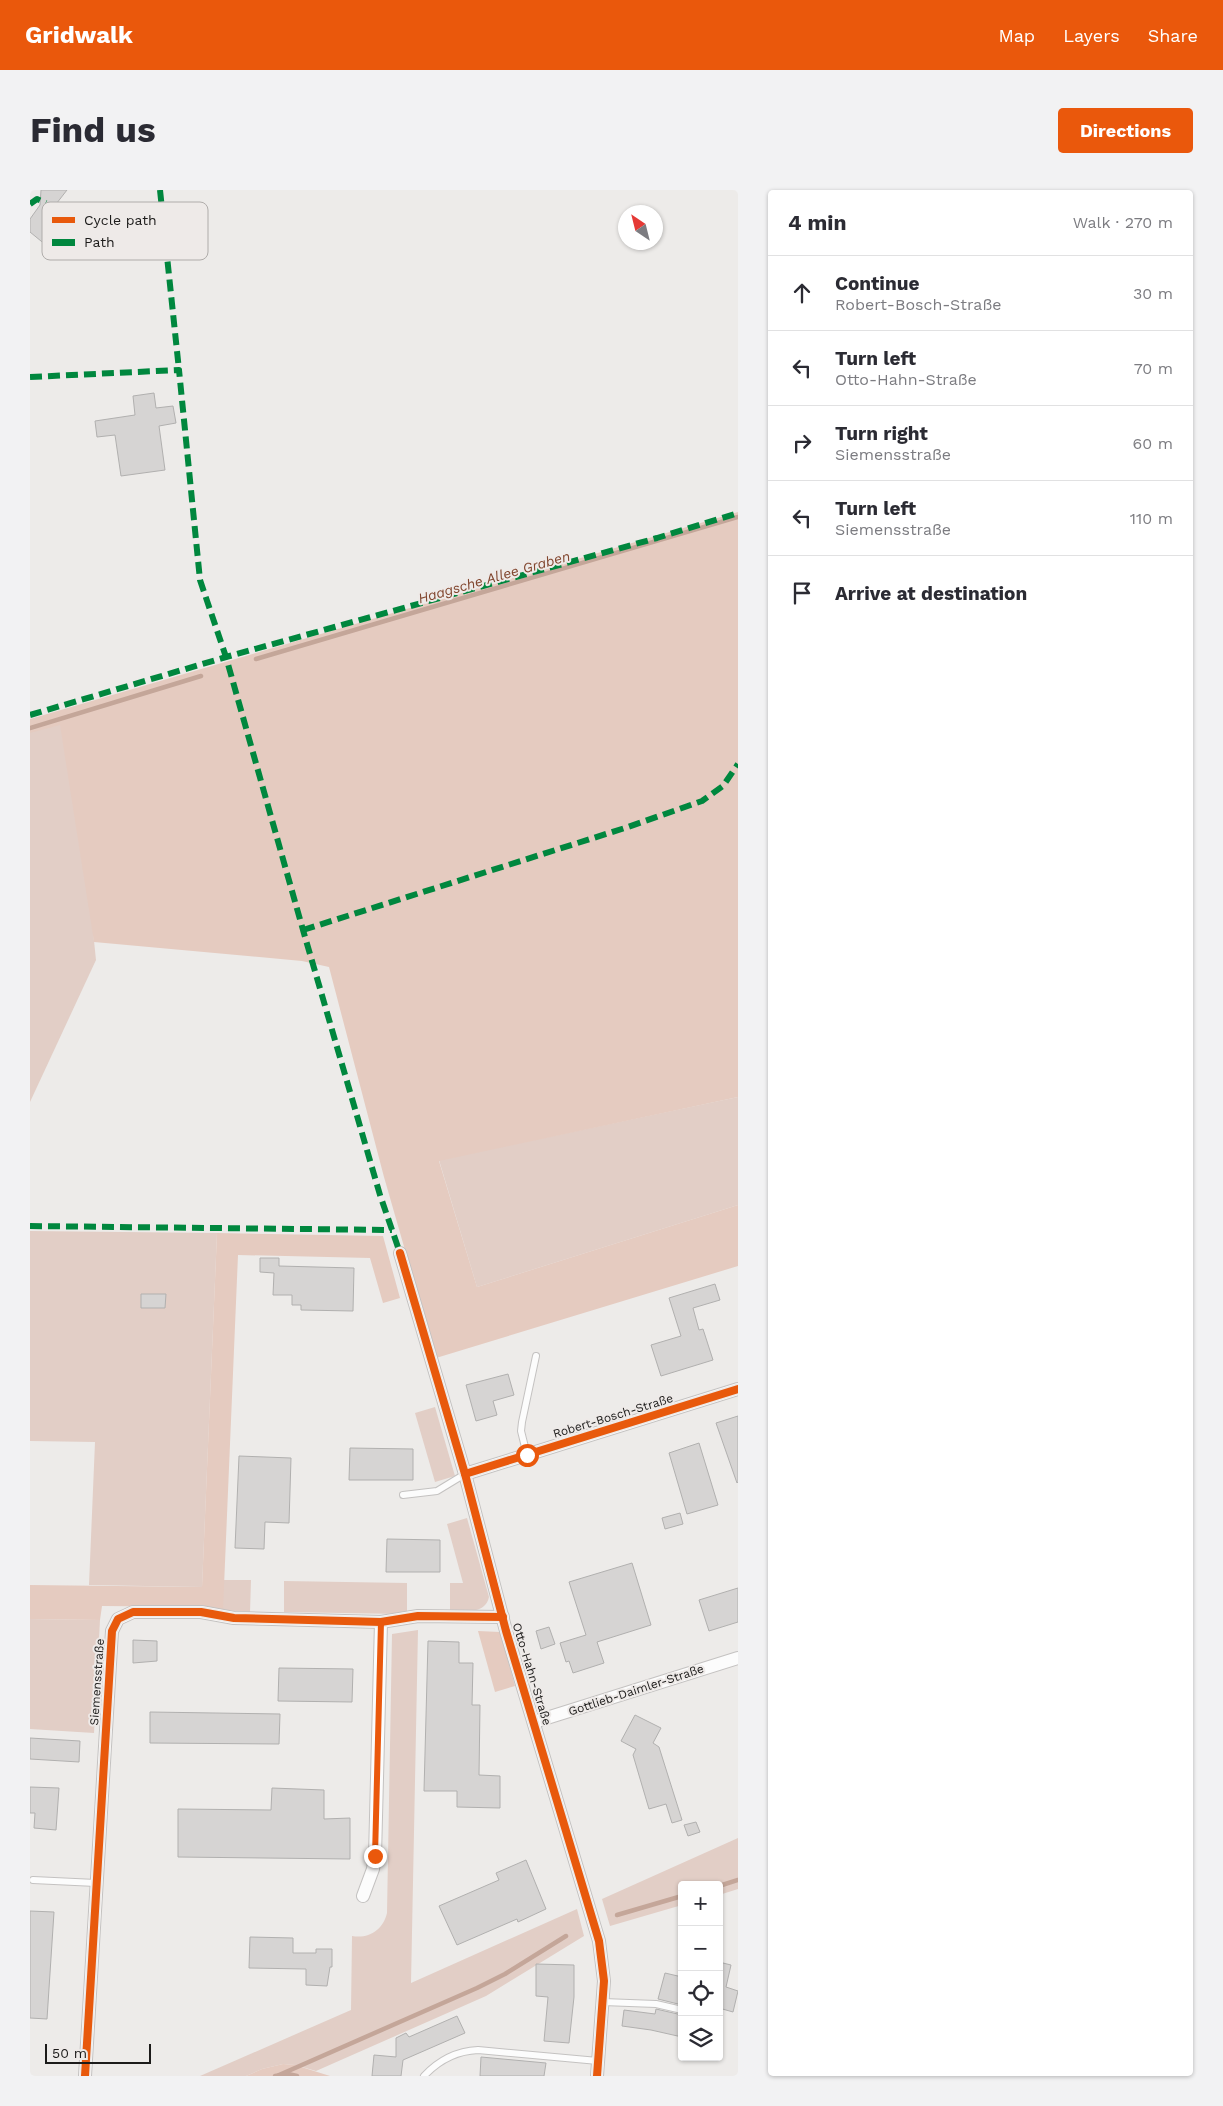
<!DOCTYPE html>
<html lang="en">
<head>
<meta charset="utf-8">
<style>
	body { margin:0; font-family:"Work Sans",sans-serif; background:#f2f2f3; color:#2b2b33 }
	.controls { position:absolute; right:15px; bottom:15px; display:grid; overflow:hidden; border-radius:5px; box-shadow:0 1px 4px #0004 }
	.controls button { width:45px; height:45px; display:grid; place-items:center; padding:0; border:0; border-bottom:1px solid #e1e1e2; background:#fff; color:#2b2b33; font:25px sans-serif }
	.compass { position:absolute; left:588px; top:15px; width:45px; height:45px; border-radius:50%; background:#fff; box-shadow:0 1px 4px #0004; rotate:325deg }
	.scale { position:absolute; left:15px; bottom:12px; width:106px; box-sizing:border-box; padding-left:5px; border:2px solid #1c1b1a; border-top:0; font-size:14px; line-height:18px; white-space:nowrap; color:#1c1b1a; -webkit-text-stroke:4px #eeeae8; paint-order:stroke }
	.stop { position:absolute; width:15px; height:15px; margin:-11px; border:4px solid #ea580c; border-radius:50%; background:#fff }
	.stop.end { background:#ea580c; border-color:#fff; box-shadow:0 1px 5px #0008 }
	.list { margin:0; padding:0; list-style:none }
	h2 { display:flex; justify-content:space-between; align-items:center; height:65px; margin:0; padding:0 20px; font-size:21px }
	h2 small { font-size:16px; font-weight:400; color:#7c7c81 }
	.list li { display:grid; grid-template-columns:32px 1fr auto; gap:15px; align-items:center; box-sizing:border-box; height:75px; padding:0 20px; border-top:1px solid #e1e1e2 }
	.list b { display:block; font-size:19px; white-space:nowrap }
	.list p { margin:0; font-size:16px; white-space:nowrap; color:#7c7c81 }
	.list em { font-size:16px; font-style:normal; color:#7c7c81 }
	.icon { flex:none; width:28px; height:28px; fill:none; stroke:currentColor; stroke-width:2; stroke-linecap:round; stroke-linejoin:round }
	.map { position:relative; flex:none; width:708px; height:1886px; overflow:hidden; border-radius:5px }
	header { display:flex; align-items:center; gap:30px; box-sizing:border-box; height:70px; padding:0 25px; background:#ea580c; color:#fff }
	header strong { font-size:24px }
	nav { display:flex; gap:28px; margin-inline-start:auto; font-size:18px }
	.intro { display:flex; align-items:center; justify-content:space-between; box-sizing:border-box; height:120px; padding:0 30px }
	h1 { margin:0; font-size:35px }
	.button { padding:12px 22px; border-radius:5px; background:#ea580c; color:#fff; font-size:18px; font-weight:700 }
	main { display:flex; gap:30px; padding:0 30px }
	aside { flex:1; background:#fff; border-radius:5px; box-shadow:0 1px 4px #0004 }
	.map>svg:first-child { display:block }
</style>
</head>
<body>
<header>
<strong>Gridwalk</strong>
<nav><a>Map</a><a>Layers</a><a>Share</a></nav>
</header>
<div class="intro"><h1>Find us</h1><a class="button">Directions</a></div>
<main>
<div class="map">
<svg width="708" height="1886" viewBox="0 0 708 1886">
	<rect width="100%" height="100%" fill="#edebe9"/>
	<g fill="#e2cec6">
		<path d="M41,529L66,770L0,912V541Z"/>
		<path d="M708,907V1015L447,1097L409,970Z"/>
		<path d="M0,1041L187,1043L172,1397L59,1395L65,1252L0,1251Z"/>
		<path d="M405,1217L425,1286L405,1292L385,1223Z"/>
		<path d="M437,1328L459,1407C455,1425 434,1421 420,1421V1393H433L417,1334Z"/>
		<path d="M193,1390H221L220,1422L193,1420Z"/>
		<path d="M254,1391L377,1393V1422L369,1424L254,1422Z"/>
		<path d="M0,1429L70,1430L64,1543L0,1539Z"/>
		<path d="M388,1440L381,1793L547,1719L554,1746L456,1806L286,1881L265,1875L253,1874L232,1879L216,1886H170L321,1820L322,1746C339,1749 353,1740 357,1723L362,1444Z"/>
		<path d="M708,1648V1699L689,1705V1695H652V1715L580,1736L572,1709Z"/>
	</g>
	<g fill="#e5cbc0">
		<path d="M708,322V907L409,971L447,1097L708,1015V1076L406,1168L354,987L299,777L272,771L64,752L30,535L0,543V529Z"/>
		<path d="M187,1043L353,1046L370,1108L353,1113L340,1068L208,1065L193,1420L178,1417L72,1416L70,1430L0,1429V1395L172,1397Z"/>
		<path d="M448,1441L470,1442L485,1496L465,1502Z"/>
		<path d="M253,1874L265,1875L300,1886H216L232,1879Z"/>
	</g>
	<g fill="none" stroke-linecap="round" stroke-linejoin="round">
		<g stroke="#c4a699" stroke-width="4.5">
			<path d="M226,469L708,327"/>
			<path d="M0,538L171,486"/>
			<path d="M689,1696L708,1690"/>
			<path d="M587,1725L652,1706"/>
			<path d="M249,1885L447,1798L475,1784L536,1746"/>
			<path d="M245,1886L258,1884L267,1886"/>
		</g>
	</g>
	<g fill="#d6d4d3" stroke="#b1b0af">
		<path d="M11,0H37L16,27L42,47L28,65L0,42V29L10,15Z"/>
		<path d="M124,203L126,218L143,216L146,233L129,236L135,280L91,286L85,245L67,247L65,231L105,225L103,206Z"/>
		<path d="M230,1068H249V1076L324,1078L323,1121L271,1120V1115H262V1105H243L244,1083L230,1082Z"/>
		<path d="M685,1094L690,1110L663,1118L669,1140L673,1139L683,1170L631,1186L621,1155L651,1146L639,1108Z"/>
		<path d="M111,1104H136L135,1118H111Z"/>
		<path d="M478,1184L484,1205L463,1211L467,1225L446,1231L436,1195Z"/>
		<path d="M708,1226V1292L707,1293L686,1233Z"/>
		<path d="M669,1253L688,1315L657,1324L639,1263Z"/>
		<path d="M320,1258L383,1259V1290H319Z"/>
		<path d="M209,1266L261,1268L259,1333L235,1332L234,1359L205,1358Z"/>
		<path d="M650,1323L653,1334L635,1339L632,1328Z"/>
		<path d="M357,1349L410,1350V1382H356Z"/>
		<path d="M602,1373L621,1435L567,1452L574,1473L543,1483L539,1471L536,1472L530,1453L556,1445L539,1392Z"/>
		<path d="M708,1398V1432L679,1441L669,1410Z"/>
		<path d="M519,1437L525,1454L511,1459L506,1441Z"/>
		<path d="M103,1450L127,1451V1471L103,1473Z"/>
		<path d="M398,1451L429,1452V1473H443L442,1515H450L449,1585L470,1586V1618L427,1617V1601H394Z"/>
		<path d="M249,1478L323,1479L322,1512L248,1511Z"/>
		<path d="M120,1522L250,1524L249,1554L120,1553Z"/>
		<path d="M605,1525L631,1538L623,1553L629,1557L652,1630L642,1633L636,1614L619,1619L603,1565L606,1559L591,1551Z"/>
		<path d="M0,1548L50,1551L49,1572L0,1569Z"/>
		<path d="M0,1597L29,1598L26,1640L4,1638L5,1623H0Z"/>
		<path d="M242,1598L294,1600V1629L320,1628V1669L148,1667V1619L241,1620Z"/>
		<path d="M666,1632L670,1642L658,1646L654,1635Z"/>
		<path d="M496,1670L516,1719L488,1732L487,1729L427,1755L409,1716L469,1690L466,1683Z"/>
		<path d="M0,1721L24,1722L17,1829L0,1828Z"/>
		<path d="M220,1747L263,1748V1763H286V1759H302V1777H300L297,1796L276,1795V1779L219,1778Z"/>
		<path d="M689,1772L701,1775L696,1797L708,1801L703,1822L689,1818Z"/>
		<path d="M506,1774L544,1775V1807L539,1853L514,1851L518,1807L506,1806Z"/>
		<path d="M635,1783L652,1787V1815L628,1809Z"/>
		<path d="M626,1819L652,1825V1847L621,1840L592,1836L594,1820L625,1824Z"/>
		<path d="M427,1826L435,1843L373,1870L371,1886H342L344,1865L366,1867V1848L376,1843L379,1847Z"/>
		<path d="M451,1867L516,1873L514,1886H450Z"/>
	</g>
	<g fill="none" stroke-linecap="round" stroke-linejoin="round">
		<defs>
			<g id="lane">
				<path d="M497,1265L491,1241L492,1232L506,1166"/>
				<path d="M373,1305L407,1301L435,1284"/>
				<path d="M3,1690L66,1693"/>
				<path d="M573,1812L626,1814L652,1820"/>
				<path d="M394,1886C408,1871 427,1861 448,1860L568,1871"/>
			</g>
			<g id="street">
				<path d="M370,1063L435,1284L476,1441L569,1751L574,1791L567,1886"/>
				<path d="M435,1284L708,1199"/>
				<path d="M504,1532L708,1468"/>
				<path d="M333,1706L343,1679L345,1666L351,1432"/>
				<path d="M55,1886L82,1441L88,1429L103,1422H171L204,1428L351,1432L388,1426L473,1427"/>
			</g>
		</defs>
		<use href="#lane" stroke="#c4c2c1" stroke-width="8"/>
		<use href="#street" stroke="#c4c2c1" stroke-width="14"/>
		<use href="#lane" stroke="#fcfcfc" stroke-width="6"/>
		<use href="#street" stroke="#fcfcfc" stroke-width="12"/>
		<g stroke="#00873e" stroke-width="6" stroke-dasharray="12 6" stroke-linecap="butt">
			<path d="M130,0L149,180"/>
			<path d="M0,14L7,9L16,13"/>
			<path d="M0,187L149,180L170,390L196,467L273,740L350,1005L370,1063"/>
			<path d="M0,525L196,467L627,348L708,323"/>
			<path d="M273,740L598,637L672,611L693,596L708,574"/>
			<path d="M0,1036L362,1040"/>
		</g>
		<defs>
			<g id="cycleway">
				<path d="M370,1063L435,1284L476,1441L569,1751L574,1791L567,1886"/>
				<path d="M435,1284L708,1199"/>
				<path d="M55,1886L82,1441L88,1429L103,1422H171L204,1428L351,1432L388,1426L473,1427"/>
			</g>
		</defs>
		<use href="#cycleway" stroke="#eeeae8" stroke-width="11"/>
		<use href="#cycleway" stroke="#e8590c" stroke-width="8"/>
	</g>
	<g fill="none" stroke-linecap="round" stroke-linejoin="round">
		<path stroke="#ea580c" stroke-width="6" d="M345,1666L351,1432L388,1426L473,1427L435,1284L497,1265"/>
	</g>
	<g text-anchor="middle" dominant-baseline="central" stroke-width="4" stroke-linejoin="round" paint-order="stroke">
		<g font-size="12" fill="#1c1b1a" stroke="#eeeae8">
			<text transform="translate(583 1226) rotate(-17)">Robert-Bosch-Straße</text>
			<text transform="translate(502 1484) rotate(73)">Otto-Hahn-Straße</text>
			<text transform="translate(67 1492) rotate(-86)">Siemensstraße</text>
			<text transform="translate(606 1500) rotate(-18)">Gottlieb-Daimler-Straße</text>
		</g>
		<g font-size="14" font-style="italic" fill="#80452d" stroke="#eeeae8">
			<text transform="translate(464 387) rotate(-16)">Haagsche Allee Graben</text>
		</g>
	</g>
	<rect x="12" y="12" width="166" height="58" rx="8" fill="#eeeae8" stroke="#afacaa" stroke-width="1"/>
	<rect x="22" y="27" width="23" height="6" fill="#e8590c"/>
	<rect x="22" y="49" width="23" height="7" fill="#00873e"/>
	<g font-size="14" fill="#1c1b1a">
		<text x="54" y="35">Cycle path</text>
		<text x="54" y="57">Path</text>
	</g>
</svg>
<div class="controls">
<button>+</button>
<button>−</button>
<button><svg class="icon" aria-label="locate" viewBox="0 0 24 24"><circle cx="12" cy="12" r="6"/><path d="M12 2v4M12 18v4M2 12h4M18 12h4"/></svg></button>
<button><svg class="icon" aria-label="layers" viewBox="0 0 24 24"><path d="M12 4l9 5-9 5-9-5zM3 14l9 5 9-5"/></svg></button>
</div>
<svg class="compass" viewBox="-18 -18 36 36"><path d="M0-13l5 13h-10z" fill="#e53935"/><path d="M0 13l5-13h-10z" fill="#7c7c81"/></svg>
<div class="scale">50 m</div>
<div class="stop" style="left:497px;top:1265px"></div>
<div class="stop end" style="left:345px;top:1666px"></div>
</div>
<aside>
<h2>4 min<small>Walk · 270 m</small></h2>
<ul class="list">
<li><svg class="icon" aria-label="ahead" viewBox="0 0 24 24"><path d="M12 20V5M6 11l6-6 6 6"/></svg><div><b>Continue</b><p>Robert-Bosch-Straße</p></div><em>30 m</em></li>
<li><svg class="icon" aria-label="left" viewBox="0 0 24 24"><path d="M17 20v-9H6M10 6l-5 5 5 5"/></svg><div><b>Turn left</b><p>Otto-Hahn-Straße</p></div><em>70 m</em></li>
<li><svg class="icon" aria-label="right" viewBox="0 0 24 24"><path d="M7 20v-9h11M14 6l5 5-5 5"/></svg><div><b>Turn right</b><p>Siemensstraße</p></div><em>60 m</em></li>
<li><svg class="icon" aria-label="left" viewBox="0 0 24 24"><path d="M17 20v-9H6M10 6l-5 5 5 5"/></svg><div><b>Turn left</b><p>Siemensstraße</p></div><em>110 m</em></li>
<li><svg class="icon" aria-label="arrive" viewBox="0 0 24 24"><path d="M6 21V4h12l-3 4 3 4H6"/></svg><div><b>Arrive at destination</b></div></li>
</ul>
</aside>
</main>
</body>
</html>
